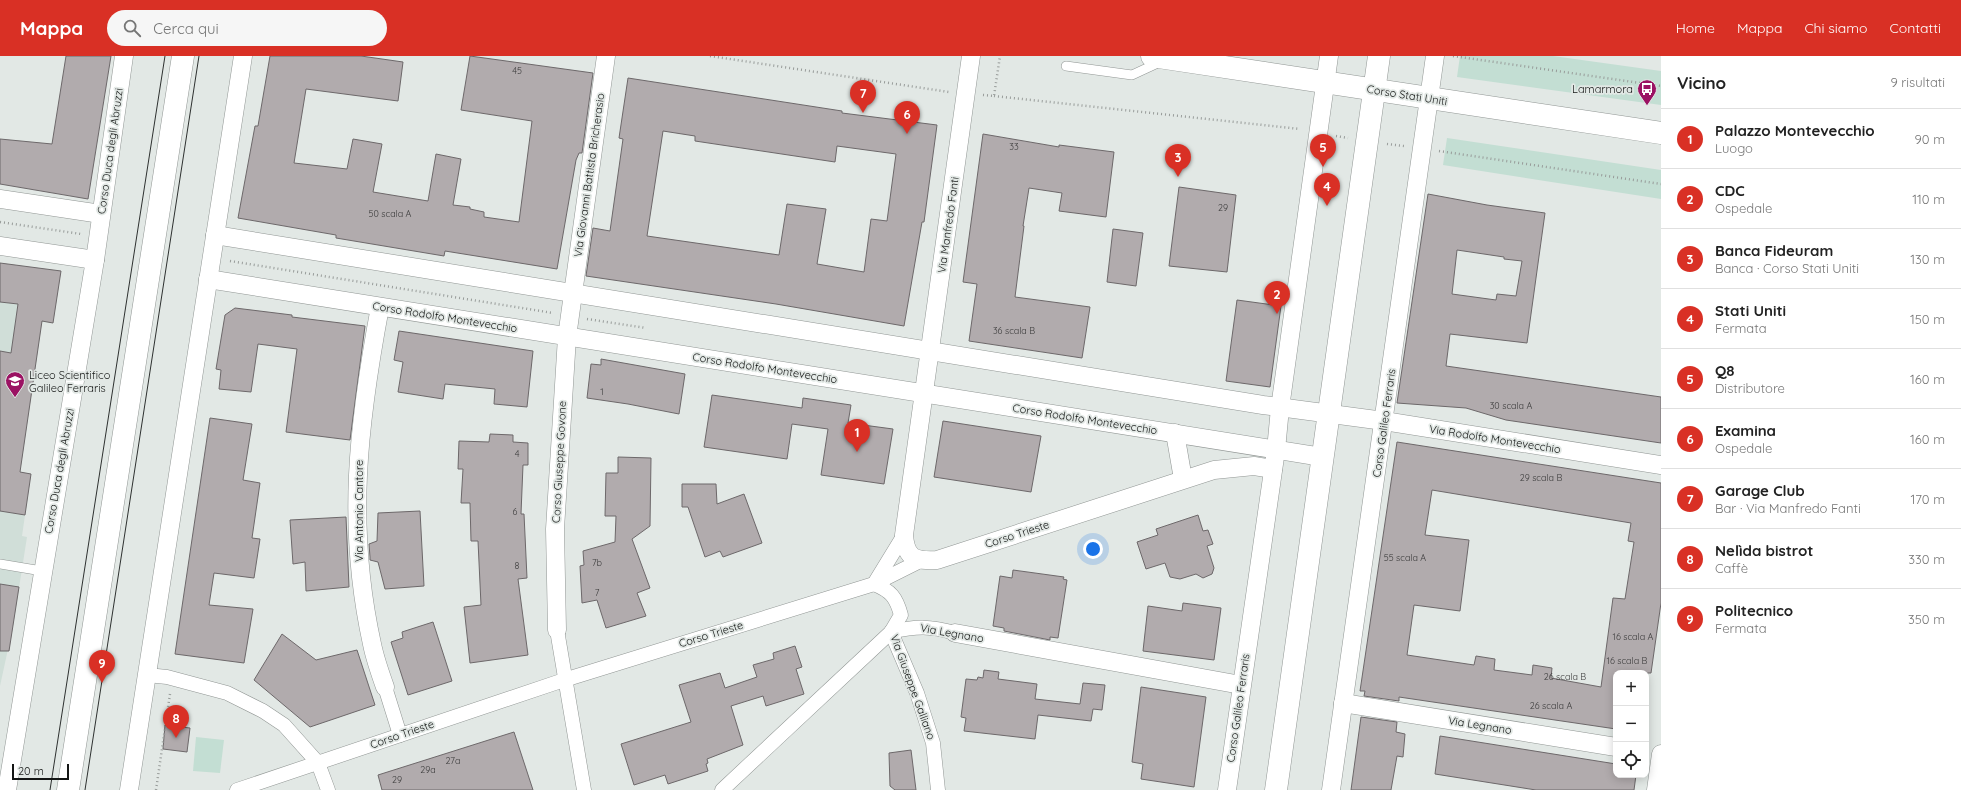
<!DOCTYPE html>
<html lang="it">
<head>
<meta charset="utf-8">
<style>
	body { margin:0; font-family:Quicksand,sans-serif; background:#f6f6f6; color:#222 }
	.controls { position:absolute; right:12px; bottom:12px; display:grid; overflow:hidden; border-radius:8px; box-shadow:0 2px 10px #0003 }
	.controls button { width:36px; height:36px; display:grid; place-items:center; padding:0; border:0; border-bottom:1px solid #e0e0e0; background:#fff; color:#222; font:20px sans-serif }
	.scale { position:absolute; left:12px; bottom:10px; width:57px; box-sizing:border-box; padding-left:4px; border:2px solid #141615; border-top:0; font-size:11px; line-height:14px; white-space:nowrap; color:#141615; -webkit-text-stroke:3px #e2e8e5; paint-order:stroke }
	.you { position:absolute; left:1093px; top:493px; width:14px; height:14px; margin:-10px; border:3px solid #fff; border-radius:50%; background:#1a73e8; box-shadow:0 0 0 6px #1a73e833 }
	.badge { display:grid; place-items:center; width:26px; height:26px; border-radius:50%; background:#d93025; color:#fff; font-size:13px; font-weight:700 }
	.pin { position:absolute; translate:-50% -33px; filter:drop-shadow(0 1px 2px #0008) }
	.pin::after { content:''; position:absolute; top:21px; width:14px; height:12px; background:inherit; clip-path:polygon(0 0,100% 0,50% 100%) }
	.list { margin:0; padding:0; list-style:none }
	h2 { display:flex; justify-content:space-between; align-items:center; height:52px; margin:0; padding:0 16px; font-size:17px }
	h2 small { font-size:13px; font-weight:400; color:#767676 }
	.list li { display:grid; grid-template-columns:26px 1fr auto; gap:12px; align-items:center; box-sizing:border-box; height:60px; padding:0 16px; border-top:1px solid #e0e0e0 }
	.list b { display:block; font-size:15px; white-space:nowrap }
	.list p { margin:0; font-size:13px; white-space:nowrap; color:#767676 }
	.list em { font-size:13px; font-style:normal; color:#767676 }
	.icon { flex:none; width:22px; height:22px; fill:none; stroke:currentColor; stroke-width:2; stroke-linecap:round; stroke-linejoin:round }
	.map { position:relative; flex:none; width:1661px; height:734px; overflow:hidden }
	header { display:flex; align-items:center; gap:24px; box-sizing:border-box; height:56px; padding:0 20px; background:#d93025; color:#fff }
	header strong { font-size:19px }
	nav { display:flex; gap:22px; margin-inline-start:auto; font-size:14px }
	.search { width:280px; height:36px; background:#f6f6f6; display:flex; align-items:center; gap:10px; box-sizing:border-box; padding:0 14px; border-radius:22px; color:#767676; font-size:15px }
	main { display:flex }
	aside { flex:1; background:#fff }
	.map>svg:first-child { display:block }
</style>
</head>
<body>
<header>
<strong>Mappa</strong>
<div class="search"><svg class="icon" aria-label="search" viewBox="0 0 24 24"><circle cx="10" cy="10" r="6"/><path d="M15 15l6 6"/></svg>Cerca qui</div>
<nav><a>Home</a><a>Mappa</a><a>Chi siamo</a><a>Contatti</a></nav>
</header>
<main>
<div class="map">
<svg width="1661" height="734" viewBox="0 0 1661 734">
	<rect width="100%" height="100%" fill="#e2e8e5"/>
	<path fill="#d0ded8" d="M0,207L61,215L53,267L42,266L20,416L31,418L22,480L27,481L13,570L0,630Z"/>
	<g fill="#c3ded3">
		<path d="M1460,0H1553L1661,15V49L1457,21Z"/>
		<path d="M1447,82L1661,114V143L1443,109Z"/>
		<path d="M196,681L224,684L220,717L193,715Z"/>
	</g>
	<g fill="#b1abad" stroke="#6d686a" fill-rule="evenodd">
		<path d="M66,0H111L88,143L0,128V83L52,88Z"/>
		<path d="M270,0H361L403,6L398,45L306,33L294,107L347,113L353,83L382,88L373,136L428,145L436,98L461,103L453,149L470,151V153L484,156V161L519,166L532,65L461,54L470,0L593,17L582,97H579L576,104L557,213L445,195L444,200L336,182V179L238,162L255,70H258Z"/>
		<path d="M628,22L842,55V57L937,69L924,166H922L904,270L776,248L586,220L593,172L610,175L623,83L619,82ZM663,75L695,80V85L835,106L837,90L896,98L887,165L871,163L864,216L817,208L826,153L787,148L779,199L647,180Z"/>
		<path d="M983,78L1059,91V89L1114,96L1106,161L1059,155L1062,137L1029,132L1023,170H1024L1015,241L1090,251L1082,302L969,285L977,228L963,226Z"/>
		<path d="M1179,131L1236,139L1227,216L1169,210Z"/>
		<path d="M1428,138L1487,149L1545,157L1527,287L1450,278L1446,310L1661,341V387L1506,364L1466,352L1397,347ZM1457,194L1504,201V203L1522,205L1516,240L1497,238L1496,244L1452,238Z"/>
		<path d="M1113,173L1143,177L1136,230L1107,226Z"/>
		<path d="M0,207L61,215L53,267L42,265L20,416L31,418L25,459L0,455V295L11,297L18,248L0,246Z"/>
		<path d="M1237,244L1281,250L1270,331L1226,325Z"/>
		<path d="M235,252L292,259V261L365,270L350,384L286,376L297,293L258,288L251,336L219,333L221,314L216,313L225,259Z"/>
		<path d="M399,275L533,295L527,351L494,348L495,333L445,328L443,343L398,336L403,306L394,304Z"/>
		<path d="M601,303L685,318L679,358L628,348L587,342L591,308L601,309Z"/>
		<path d="M712,339L802,352L803,342L851,349L848,367L893,373L884,428L821,419L828,373L792,368L787,403L704,391Z"/>
		<path d="M210,362L252,368L243,424L260,427L252,482L260,483L254,522L214,517L209,549L253,553L244,607L175,598Z"/>
		<path d="M943,365L1041,380L1031,436L934,421Z"/>
		<path d="M490,378L513,379V386L528,387V409H523L521,458H524L527,522L518,523L528,599L470,607L464,551L481,549L478,485H471L470,447H461L463,413H458L459,385L489,386Z"/>
		<path d="M1397,386L1661,427V547L1651,617H1616V673L1399,641V645L1364,640L1365,635H1360ZM1432,434L1631,467L1628,485L1634,486L1625,543L1613,542L1601,631L1551,622L1552,612L1533,609L1532,619L1494,614L1495,603L1476,600L1474,609L1407,599L1414,549L1460,555L1469,484L1425,479Z"/>
		<path d="M618,401L651,402L650,470L632,483L650,532L637,537L646,560L606,572L597,544L582,547L580,510L584,509L583,495L615,486L616,460H605L606,417H618Z"/>
		<path d="M682,428H716L717,448L744,438L762,487L723,501L720,495L705,501L688,451H682Z"/>
		<path d="M420,455L424,530L385,533L378,506L370,504V501L369,488L377,485L378,457Z"/>
		<path d="M1198,459L1203,475L1208,474L1213,488L1207,490L1214,512L1212,518L1203,522L1196,518L1180,523L1170,521L1165,507L1146,513L1137,486L1158,479L1156,473Z"/>
		<path d="M346,461L349,531L306,535L305,506L293,508L290,464Z"/>
		<path d="M1013,514L1064,521L1063,523L1067,524L1058,582L1050,581V584L1004,575V572L993,570L1000,520L1012,522Z"/>
		<path d="M0,528L19,531L9,595H0Z"/>
		<path d="M1183,547L1221,552L1214,604L1143,595L1148,550L1182,555Z"/>
		<path d="M433,566L452,625L408,639L391,586L403,582L402,576Z"/>
		<path d="M282,578L316,604L357,594L375,649L310,671L254,624Z"/>
		<path d="M795,590L802,611L796,613L804,638L766,650L763,640L731,650L743,689L707,703L708,707L706,708L708,715L668,728L665,719L634,729L621,688L691,666L679,629L720,617L725,632L757,621L753,609L774,603L773,597Z"/>
		<path d="M984,614L999,616L998,623L1037,628L1035,643L1080,648L1083,627L1105,629L1102,654L1093,653L1091,665L1038,659L1035,683L964,675L966,662L961,661L966,623L977,624L978,621L983,622Z"/>
		<path d="M1141,631L1206,641L1194,731L1141,723L1143,708L1132,706Z"/>
		<path d="M1361,661L1397,666L1396,676L1405,678L1403,701L1397,700L1391,734H1351Z"/>
		<path d="M165,669L190,672L187,696L163,693Z"/>
		<path d="M514,676L533,734H382L378,719Z"/>
		<path d="M1440,680L1616,708V719H1636L1634,734H1536L1435,718Z"/>
		<path d="M911,694L916,734H895L890,730L889,697Z"/>
	</g>
	<g fill="none" stroke-linecap="round" stroke-linejoin="round">
		<defs>
			<g id="service">
				<path d="M1066,10L1132,19L1160,6"/>
				<path d="M0,508L42,515"/>
			</g>
			<g id="pedestrian">
				<path d="M874,528C891,535 896,541 901,559L891,576"/>
				<path d="M874,528L904,479"/>
				<path d="M557,574L584,734"/>
				<path d="M891,576L917,637L933,687L938,734"/>
				<path d="M147,619L167,621L227,637L263,655L284,669L318,707L328,734"/>
				<path d="M385,631L400,679"/>
				<path d="M237,734L564,624L874,528L920,505"/>
				<path d="M722,734L891,576C917,570 930,570 955,577"/>
			</g>
			<g id="minor">
				<path d="M971,0L904,479C906,503 915,505 937,504L1214,414L1254,410L1273,413"/>
				<path d="M0,143L101,158"/>
				<path d="M215,179L1263,349L1384,365L1661,409"/>
				<path d="M0,190L95,204"/>
				<path d="M208,223L1322,401"/>
				<path d="M380,251C358,368 346,470 372,588C375,603 380,617 385,631"/>
				<path d="M1175,377L1183,423"/>
				<path d="M557,574L555,473L567,281L606,0"/>
				<path d="M955,577L1241,629"/>
				<path d="M1343,647L1616,691"/>
				<path d="M7,734L95,204L124,0"/>
				<path d="M129,734L243,0"/>
				<path d="M1227,734L1276,394L1280,352L1329,0"/>
				<path d="M1331,734L1435,0"/>
				<path d="M1656,734L1661,698"/>
			</g>
			<g id="secondary">
				<path d="M1152,0L1661,77"/>
				<path d="M68,734L183,0"/>
				<path d="M1276,734L1379,0"/>
			</g>
		</defs>
		<use href="#service" stroke="#919694" stroke-width="10"/>
		<use href="#pedestrian" stroke="#919694" stroke-width="15"/>
		<use href="#minor" stroke="#919694" stroke-width="19"/>
		<use href="#secondary" stroke="#919694" stroke-width="23"/>
		<g stroke="#989c9a" stroke-width="2.5" stroke-dasharray="1 3" stroke-linecap="butt">
			<path d="M710,0L949,36"/>
			<path d="M1453,0L1661,30"/>
			<path d="M983,39L994,40L1000,0"/>
			<path d="M994,40L1300,73"/>
			<path d="M1336,80L1348,82"/>
			<path d="M1387,88L1404,90"/>
			<path d="M1439,95L1661,128"/>
			<path d="M0,166L81,178"/>
			<path d="M230,205L553,257"/>
			<path d="M587,263L646,272"/>
			<path d="M156,734L170,638"/>
		</g>
		<use href="#service" stroke="#fff" stroke-width="9"/>
		<use href="#pedestrian" stroke="#fff" stroke-width="14"/>
		<use href="#minor" stroke="#fff" stroke-width="18"/>
		<use href="#secondary" stroke="#fff" stroke-width="22"/>
		<g stroke="#2e3130" stroke-width="1">
			<path d="M50,734L165,0"/>
			<path d="M85,734L199,0"/>
		</g>
	</g>
	<defs>
		<symbol id="bus-pin" viewBox="-11 -11 22 30"><path d="M0 17L-7.5 6A9.5 9.5 0 1 1 7.5 6Z" fill="#9b1263" stroke="#e2e8e5"/><path d="M-5-6H5V4H4V6H2V4H-2V6H-4V4H-5ZM-3.5-4V0h7V-4ZM-3.5 1.2v1.5H-2V1.2ZM2 1.2v1.5H3.5V1.2Z" fill="#fff"/></symbol>
		<symbol id="school-pin" viewBox="-11 -11 22 30"><path d="M0 17L-7.5 6A9.5 9.5 0 1 1 7.5 6Z" fill="#9b1263" stroke="#e2e8e5"/><path d="M0-5L7-2L0 1L-7-2ZM-4 1L0 2.5L4 1V4Q0 6-4 4Z" fill="#fff"/></symbol>
	</defs>
	<g fill-rule="evenodd">
		<use href="#bus-pin" x="1636" y="22" width="22" height="30"/>
		<use href="#school-pin" x="4" y="314" width="22" height="30"/>
	</g>
	<g text-anchor="middle" dominant-baseline="central" stroke-width="3.5" stroke-linejoin="round" paint-order="stroke">
		<g font-size="9" fill="#3b3b3b">
			<text x="517" y="14">45</text>
			<text x="1014" y="90">33</text>
			<text x="1223" y="151">29</text>
			<text x="390" y="157">50 scala A</text>
			<text x="1014" y="274">36 scala B</text>
			<text x="602" y="335">1</text>
			<text x="1511" y="349">30 scala A</text>
			<text x="517" y="397">4</text>
			<text x="1541" y="421">29 scala B</text>
			<text x="515" y="455">6</text>
			<text x="1405" y="501">55 scala A</text>
			<text x="597" y="506">7b</text>
			<text x="517" y="509">8</text>
			<text x="597" y="536">7</text>
			<text x="1633" y="580">16 scala A</text>
			<text x="1627" y="604">16 scala B</text>
			<text x="1565" y="620">26 scala B</text>
			<text x="1551" y="649">26 scala A</text>
			<text x="453" y="704">27a</text>
			<text x="428" y="713">29a</text>
			<text x="397" y="723">29</text>
		</g>
		<g font-size="11" fill="#141615" stroke="#e2e8e5" text-anchor="end">
			<text x="1633" y="33">Lamarmora</text>
			<text x="29" y="319" text-anchor="start">Liceo Scientifico<tspan x="29" dy="13">Galileo Ferraris</tspan></text>
		</g>
		<g font-size="11" fill="#141615" stroke="#e2e8e5">
			<text transform="translate(1407 39) rotate(9)">Corso Stati Uniti</text>
			<text transform="translate(110 95) rotate(-82)">Corso Duca degli Abruzzi</text>
			<text transform="translate(589 119) rotate(-82)">Via Giovanni Battista Bricherasio</text>
			<text transform="translate(948 169) rotate(-82)">Via Manfredo Fanti</text>
			<text transform="translate(445 261) rotate(9)">Corso Rodolfo Montevecchio</text>
			<text transform="translate(765 312) rotate(9)">Corso Rodolfo Montevecchio</text>
			<text transform="translate(1085 363) rotate(9)">Corso Rodolfo Montevecchio</text>
			<text transform="translate(1384 367) rotate(-82)">Corso Galileo Ferraris</text>
			<text transform="translate(1495 383) rotate(9)">Via Rodolfo Montevecchio</text>
			<text transform="translate(559 406) rotate(-87)">Corso Giuseppe Govone</text>
			<text transform="translate(59 415) rotate(-80)">Corso Duca degli Abruzzi</text>
			<text transform="translate(359 455) rotate(-90)">Via Antonio Cantore</text>
			<text transform="translate(1017 478) rotate(-18)">Corso Trieste</text>
			<text transform="translate(952 577) rotate(10)">Via Legnano</text>
			<text transform="translate(711 578) rotate(-17)">Corso Trieste</text>
			<text transform="translate(913 631) rotate(70)">Via Giuseppe Galliano</text>
			<text transform="translate(1238 652) rotate(-82)">Corso Galileo Ferraris</text>
			<text transform="translate(1480 669) rotate(9)">Via Legnano</text>
			<text transform="translate(402 678) rotate(-19)">Corso Trieste</text>
		</g>
	</g>
</svg>
<div class="controls">
<button>+</button>
<button>−</button>
<button><svg class="icon" aria-label="locate" viewBox="0 0 24 24"><circle cx="12" cy="12" r="6"/><path d="M12 2v4M12 18v4M2 12h4M18 12h4"/></svg></button>
</div>
<div class="scale">20 m</div>
<div class="you"></div>
<div class="pin badge" style="left:857px;top:396px">1</div>
<div class="pin badge" style="left:1277px;top:258px">2</div>
<div class="pin badge" style="left:1178px;top:121px">3</div>
<div class="pin badge" style="left:1327px;top:150px">4</div>
<div class="pin badge" style="left:1323px;top:111px">5</div>
<div class="pin badge" style="left:907px;top:78px">6</div>
<div class="pin badge" style="left:863px;top:57px">7</div>
<div class="pin badge" style="left:176px;top:682px">8</div>
<div class="pin badge" style="left:102px;top:627px">9</div>
</div>
<aside>
<h2>Vicino<small>9 risultati</small></h2>
<ul class="list">
<li><span class="badge">1</span><div><b>Palazzo Montevecchio</b><p>Luogo</p></div><em>90 m</em></li>
<li><span class="badge">2</span><div><b>CDC</b><p>Ospedale</p></div><em>110 m</em></li>
<li><span class="badge">3</span><div><b>Banca Fideuram</b><p>Banca · Corso Stati Uniti</p></div><em>130 m</em></li>
<li><span class="badge">4</span><div><b>Stati Uniti</b><p>Fermata</p></div><em>150 m</em></li>
<li><span class="badge">5</span><div><b>Q8</b><p>Distributore</p></div><em>160 m</em></li>
<li><span class="badge">6</span><div><b>Examina</b><p>Ospedale</p></div><em>160 m</em></li>
<li><span class="badge">7</span><div><b>Garage Club</b><p>Bar · Via Manfredo Fanti</p></div><em>170 m</em></li>
<li><span class="badge">8</span><div><b>Nelìda bistrot</b><p>Caffè</p></div><em>330 m</em></li>
<li><span class="badge">9</span><div><b>Politecnico</b><p>Fermata</p></div><em>350 m</em></li>
</ul>
</aside>
</main>
</body>
</html>
